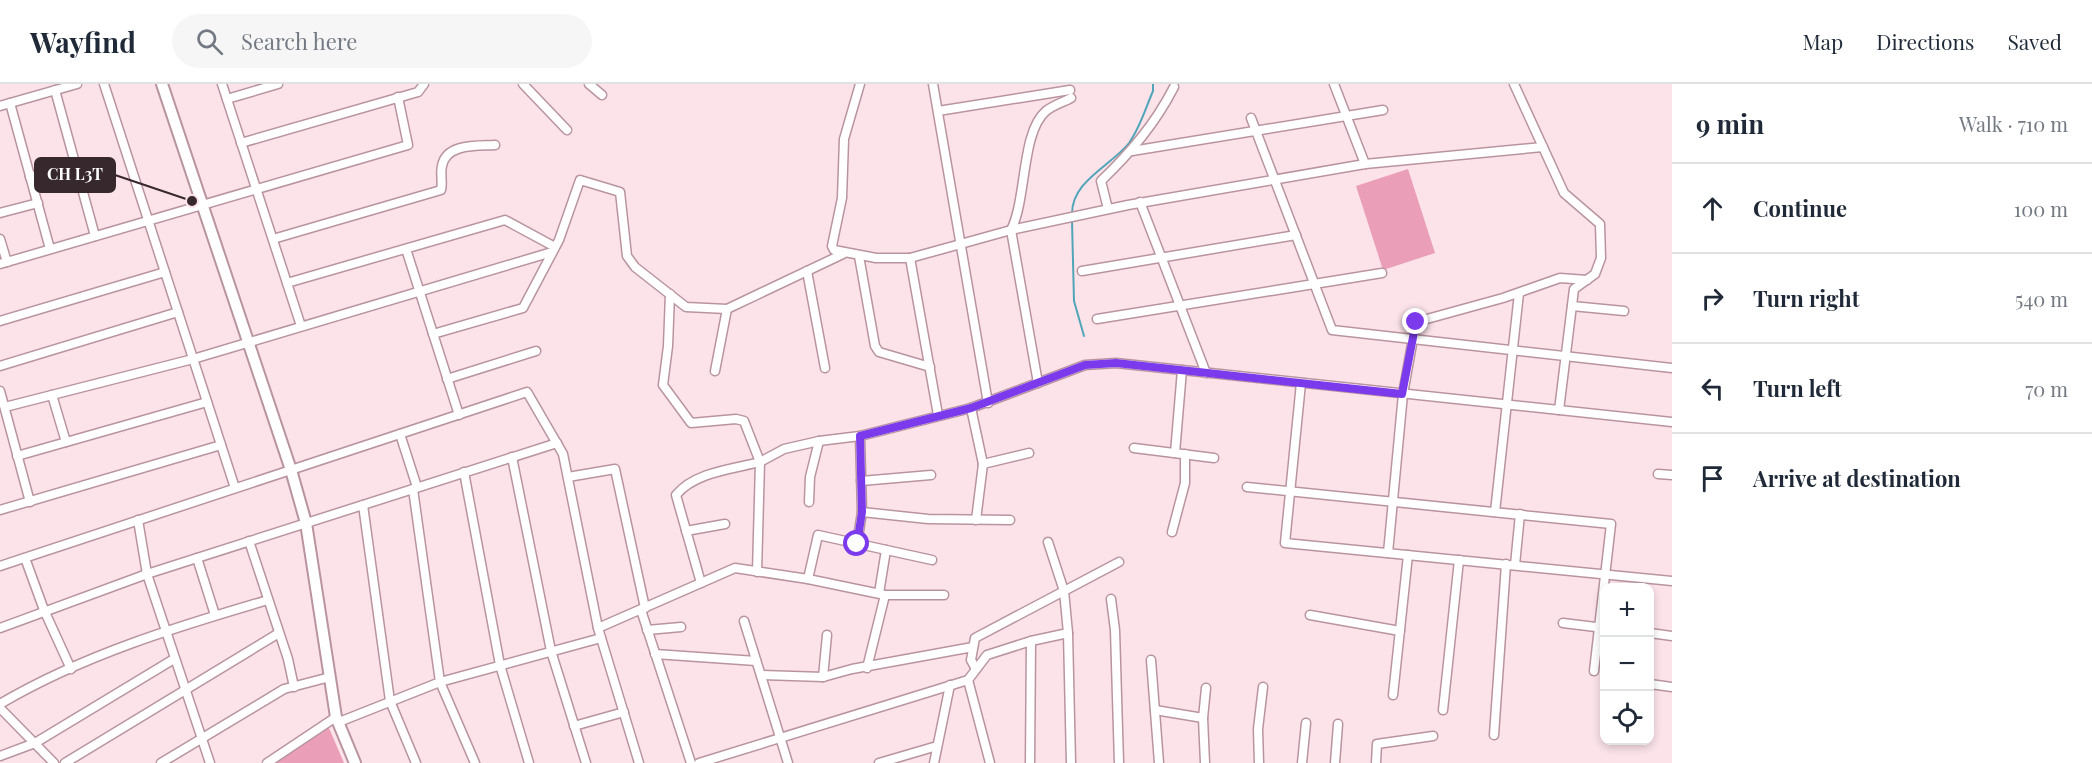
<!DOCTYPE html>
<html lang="en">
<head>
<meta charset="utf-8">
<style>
	body { margin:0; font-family:"Playfair Display",serif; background:#f6f6f7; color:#1f2937 }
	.controls { position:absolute; right:18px; bottom:18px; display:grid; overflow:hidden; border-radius:12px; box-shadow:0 3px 9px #0003 }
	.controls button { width:54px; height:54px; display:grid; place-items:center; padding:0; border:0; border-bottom:2px solid #e0e1e3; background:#fff; color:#1f2937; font:30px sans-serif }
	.stop { position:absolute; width:18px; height:18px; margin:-14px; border:4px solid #7c3aed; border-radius:50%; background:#fff }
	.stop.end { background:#7c3aed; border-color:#fff; box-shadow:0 2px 6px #0008 }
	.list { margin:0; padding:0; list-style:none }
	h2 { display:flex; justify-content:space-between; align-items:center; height:78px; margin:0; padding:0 24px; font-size:26px }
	h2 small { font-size:20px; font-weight:400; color:#747a83 }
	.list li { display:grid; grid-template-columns:39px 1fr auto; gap:18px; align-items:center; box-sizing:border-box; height:90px; padding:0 24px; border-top:2px solid #e0e1e3 }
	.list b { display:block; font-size:22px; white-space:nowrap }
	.list em { font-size:20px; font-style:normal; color:#747a83 }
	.icon { flex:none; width:33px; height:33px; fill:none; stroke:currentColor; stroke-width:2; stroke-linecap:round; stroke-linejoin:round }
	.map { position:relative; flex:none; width:1672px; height:679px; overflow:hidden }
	header { display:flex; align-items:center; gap:36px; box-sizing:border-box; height:84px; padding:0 30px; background:#fff; border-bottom:2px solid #e0e1e3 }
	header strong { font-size:28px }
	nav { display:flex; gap:33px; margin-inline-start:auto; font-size:21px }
	.search { width:420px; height:54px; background:#f6f6f7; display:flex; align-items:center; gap:15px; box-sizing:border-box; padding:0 21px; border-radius:33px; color:#747a83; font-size:22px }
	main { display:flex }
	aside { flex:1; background:#fff }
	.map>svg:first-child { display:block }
</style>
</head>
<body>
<header>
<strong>Wayfind</strong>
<div class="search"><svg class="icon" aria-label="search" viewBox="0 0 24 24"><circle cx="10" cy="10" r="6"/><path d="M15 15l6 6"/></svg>Search here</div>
<nav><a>Map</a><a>Directions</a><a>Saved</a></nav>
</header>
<main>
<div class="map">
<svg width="1672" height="679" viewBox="0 0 1672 679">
	<rect width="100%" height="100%" fill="#fce3ea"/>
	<g fill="#ea9eb7">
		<path d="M1408,85L1435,169L1383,186L1356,102Z"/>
		<path d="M329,644L344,679H276Z"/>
	</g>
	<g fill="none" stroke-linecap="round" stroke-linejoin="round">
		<g stroke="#51a5b8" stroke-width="2">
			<path d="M1072,131C1071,97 1111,82 1129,59C1140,44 1146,23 1153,7V0"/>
			<path d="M1072,137L1074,217L1084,252"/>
		</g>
		<defs>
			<g id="minor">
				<path d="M104,0L235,404"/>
				<path d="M222,0L301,242"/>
				<path d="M523,0L567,46"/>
				<path d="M589,0L602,11"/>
				<path d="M860,0L844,55L842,114L832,162L834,166L876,174H910L1011,146L1128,121L1365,80L1543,63"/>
				<path d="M933,0L988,319"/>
				<path d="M1334,0L1365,80"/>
				<path d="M1514,0L1564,109L1600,140L1601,174L1595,190L1574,205L1559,326"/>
				<path d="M55,6L95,152"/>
				<path d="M227,15L278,0"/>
				<path d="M10,19L50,165"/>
				<path d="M0,22L77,0"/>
				<path d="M938,27L1070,6"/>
				<path d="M1251,34L1332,246L1672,284"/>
				<path d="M241,59L418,8L424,0"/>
				<path d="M1132,67L1383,26"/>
				<path d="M30,93L75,79"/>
				<path d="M1140,118L1206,289"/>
				<path d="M1108,125L1101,97C1131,68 1155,40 1174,3"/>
				<path d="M0,129L38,119"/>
				<path d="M0,155L7,178"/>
				<path d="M273,155L441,106C443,98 440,90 442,82C446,59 478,62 495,61"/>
				<path d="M406,165L459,331"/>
				<path d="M859,172L875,262L879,268L930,283"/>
				<path d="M910,174L938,331"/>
				<path d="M0,180L408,61L398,13"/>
				<path d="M807,187L825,284"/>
				<path d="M1082,187L1296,151"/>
				<path d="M287,199L505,136L555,163"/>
				<path d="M670,210L668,262L663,301L691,339L736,335L744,337L760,378C733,385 695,388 676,411L701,499"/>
				<path d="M1572,222L1624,227"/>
				<path d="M1097,235L1382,189"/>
				<path d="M0,237L165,188"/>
				<path d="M433,250L523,224L559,156L580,96L620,108L627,172L635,183L686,223L727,225L843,170"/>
				<path d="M0,282L178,228"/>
				<path d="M715,287L727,225"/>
				<path d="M447,295L536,267"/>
				<path d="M1038,299L1011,146C1027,115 1021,48 1046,27C1053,21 1064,18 1071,14"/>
				<path d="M1301,299L1285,459L1672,497"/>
				<path d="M0,307L30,418"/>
				<path d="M52,311L66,358"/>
				<path d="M5,323L193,275L552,168"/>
				<path d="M971,324L983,380L976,436"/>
				<path d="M400,350L417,403"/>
				<path d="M1134,364L1214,374"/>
				<path d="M1175,369L1182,286"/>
				<path d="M17,372L207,318"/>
				<path d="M512,373L551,567L586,679"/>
				<path d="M983,380L1029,369"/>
				<path d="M464,388L500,581L529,679"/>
				<path d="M1658,390L1672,391"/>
				<path d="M568,393L615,385L645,524"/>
				<path d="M861,397L931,391"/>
				<path d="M1247,403L1611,440L1594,587"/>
				<path d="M413,405L440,598L475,679"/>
				<path d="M809,418L810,393L819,357"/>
				<path d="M363,421L390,617L416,679"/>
				<path d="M0,426L221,361"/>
				<path d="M862,428L928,435L1010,436"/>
				<path d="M1495,428L1519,209"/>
				<path d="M138,436L147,490L210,679"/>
				<path d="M686,447L725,440"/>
				<path d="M1172,448L1185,399V370"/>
				<path d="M249,457L288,575L294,603"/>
				<path d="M1048,458L1064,507L1068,549L1071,679"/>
				<path d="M857,460L862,428L860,352"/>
				<path d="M1388,469L1403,310L1416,238L1503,214L1560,194L1587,196"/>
				<path d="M25,474L44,526L71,585"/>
				<path d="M197,474L215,531"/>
				<path d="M1515,481L1520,430"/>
				<path d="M0,482L527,308L563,370L598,544L639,679"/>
				<path d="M757,488L760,378L784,365L819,357L860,352L971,324L1085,281L1116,279L1672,338"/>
				<path d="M808,495L818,451L932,476"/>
				<path d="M879,509L886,466"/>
				<path d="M1111,515L1115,546L1119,679"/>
				<path d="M641,526L691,679"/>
				<path d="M1310,531L1400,547"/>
				<path d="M744,537L788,679"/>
				<path d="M1563,539L1604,544"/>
				<path d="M0,544L147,490L557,359"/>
				<path d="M598,544L735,484L808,495L885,511H944"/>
				<path d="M647,546L681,543"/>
				<path d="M1650,549L1672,552"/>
				<path d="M655,570L756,577"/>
				<path d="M1151,576L1159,679"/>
				<path d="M867,584L885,511"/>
				<path d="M976,585L971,576L975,554L1119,478"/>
				<path d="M761,591L823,593L852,585L973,563"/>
				<path d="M823,593L827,551"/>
				<path d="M968,596L990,679"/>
				<path d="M1650,600L1672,603"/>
				<path d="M1393,611L1408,471"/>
				<path d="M0,620C83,571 176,543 268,516"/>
				<path d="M0,624L54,679"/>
				<path d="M1155,626L1203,634"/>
				<path d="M1443,626L1459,476"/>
				<path d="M339,638L440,598L601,554"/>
				<path d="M574,642L624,628"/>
				<path d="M1494,651L1506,480"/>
				<path d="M0,672L35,659L174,575"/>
				<path d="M65,679L279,549"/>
				<path d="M161,679L284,605L330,593"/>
				<path d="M267,679L336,633"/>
				<path d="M699,679L968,596L987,571L1031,557L1068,549"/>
				<path d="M879,679L937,662"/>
				<path d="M934,679L950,601"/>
				<path d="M1030,679L1031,557"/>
				<path d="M1205,679L1203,634L1206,604"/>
				<path d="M1259,679L1258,645L1263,603"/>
				<path d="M1302,679L1306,639"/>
				<path d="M1335,679L1338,640"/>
				<path d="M1376,679L1377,660L1433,652"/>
			</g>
			<path id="tertiary" d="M162,0L291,386L306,439L336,633L355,679"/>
		</defs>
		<use href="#minor" stroke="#b9949f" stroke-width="11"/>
		<use href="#tertiary" stroke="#b9949f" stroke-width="14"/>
		<use href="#minor" stroke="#fff" stroke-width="8"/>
		<use href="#tertiary" stroke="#fff" stroke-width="10"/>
	</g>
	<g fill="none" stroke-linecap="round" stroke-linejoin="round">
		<path stroke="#7c3aed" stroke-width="8" d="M857,460L862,428L860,352L971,324L1085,281L1116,279L1402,310L1416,238"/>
	</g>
	<path fill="none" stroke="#37282d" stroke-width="2" d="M192 117L115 91"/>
	<circle fill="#37282d" stroke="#fce3ea" stroke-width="2" cx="192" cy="117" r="6"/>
	<rect fill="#37282d" stroke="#37282d" stroke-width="2" x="35" y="74" width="80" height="34" rx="6"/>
	<g font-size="16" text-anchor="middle" font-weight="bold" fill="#fff">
		<text x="75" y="96">CH L3T</text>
	</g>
</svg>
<div class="controls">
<button>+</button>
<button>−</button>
<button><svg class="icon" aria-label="locate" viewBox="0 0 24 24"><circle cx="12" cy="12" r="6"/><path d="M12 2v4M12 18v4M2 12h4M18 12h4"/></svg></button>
</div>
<div class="stop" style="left:857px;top:460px"></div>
<div class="stop end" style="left:1416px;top:238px"></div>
</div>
<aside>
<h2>9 min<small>Walk · 710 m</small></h2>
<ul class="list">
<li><svg class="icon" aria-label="ahead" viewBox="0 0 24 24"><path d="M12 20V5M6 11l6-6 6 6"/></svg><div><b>Continue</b></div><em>100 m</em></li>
<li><svg class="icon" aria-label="right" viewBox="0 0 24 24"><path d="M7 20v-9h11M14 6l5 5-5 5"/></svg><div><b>Turn right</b></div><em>540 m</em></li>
<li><svg class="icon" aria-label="left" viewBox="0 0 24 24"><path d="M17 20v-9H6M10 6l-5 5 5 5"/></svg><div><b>Turn left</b></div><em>70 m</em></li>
<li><svg class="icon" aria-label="arrive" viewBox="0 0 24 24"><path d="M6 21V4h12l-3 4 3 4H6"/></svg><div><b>Arrive at destination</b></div></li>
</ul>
</aside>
</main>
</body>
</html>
